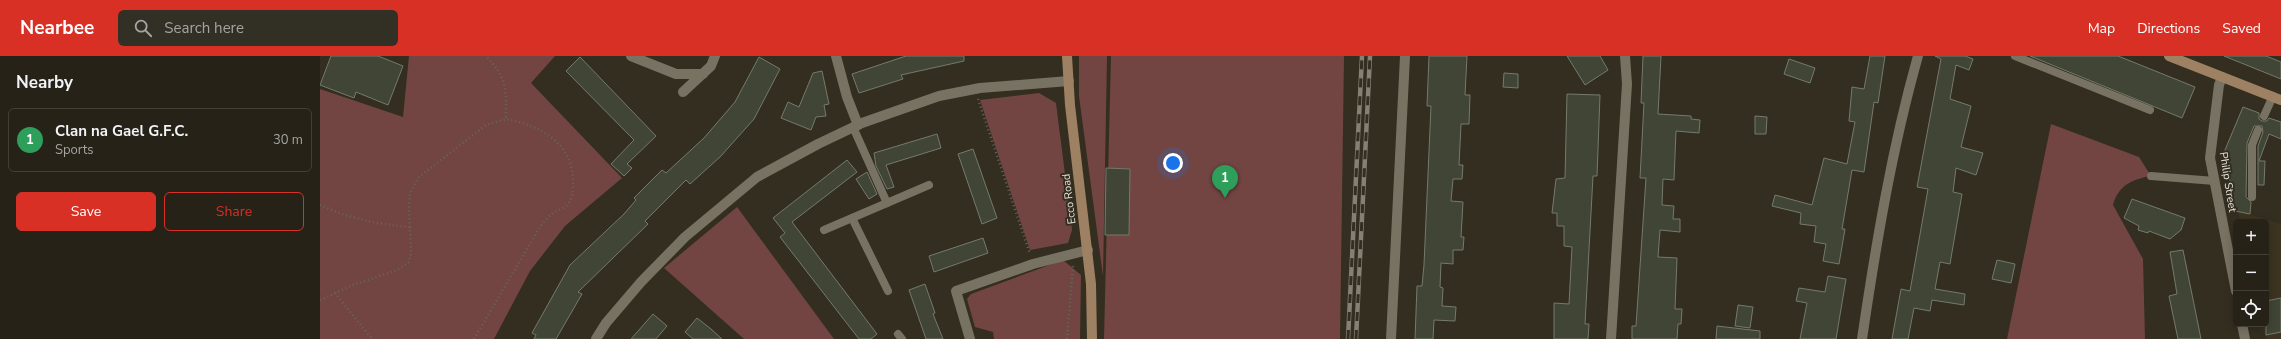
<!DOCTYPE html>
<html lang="en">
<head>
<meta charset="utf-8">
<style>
	body { margin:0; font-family:"Nunito Sans",sans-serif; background:#322f25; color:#f1f3f6 }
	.controls { position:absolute; right:12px; bottom:12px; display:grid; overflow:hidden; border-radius:6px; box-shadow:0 2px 10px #0003 }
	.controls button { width:36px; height:36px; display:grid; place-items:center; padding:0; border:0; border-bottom:1px solid #423f37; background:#262218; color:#f1f3f6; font:20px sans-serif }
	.you { position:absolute; left:853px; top:107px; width:14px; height:14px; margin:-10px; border:3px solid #fff; border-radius:50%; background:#1a73e8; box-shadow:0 0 0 6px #1a73e833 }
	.badge { display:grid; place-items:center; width:26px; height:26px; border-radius:50%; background:#d93025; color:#fff; font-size:13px; font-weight:700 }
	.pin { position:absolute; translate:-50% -33px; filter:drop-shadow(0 1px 2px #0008) }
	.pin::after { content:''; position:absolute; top:21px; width:14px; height:12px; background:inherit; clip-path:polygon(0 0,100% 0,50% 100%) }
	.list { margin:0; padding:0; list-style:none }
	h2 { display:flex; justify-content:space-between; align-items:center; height:52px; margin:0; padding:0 16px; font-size:17px }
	h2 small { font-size:13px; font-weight:400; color:#a4a4a2 }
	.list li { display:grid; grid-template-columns:26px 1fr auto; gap:12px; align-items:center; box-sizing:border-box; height:64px; margin:0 8px 8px; padding:0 8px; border:1px solid #423f37; border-radius:6px }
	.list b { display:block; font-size:15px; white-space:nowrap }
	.list p { margin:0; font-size:13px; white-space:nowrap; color:#a4a4a2 }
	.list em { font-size:13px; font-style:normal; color:#a4a4a2 }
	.actions { display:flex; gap:8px; padding:12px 16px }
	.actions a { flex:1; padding:9px 0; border:1px solid #d93025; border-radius:6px; text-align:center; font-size:14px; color:#d93025 }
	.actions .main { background:#d93025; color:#fff }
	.icon { flex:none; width:22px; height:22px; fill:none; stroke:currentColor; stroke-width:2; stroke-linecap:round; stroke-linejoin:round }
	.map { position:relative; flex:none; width:1961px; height:283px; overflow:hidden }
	header { display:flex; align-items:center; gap:24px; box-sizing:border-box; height:56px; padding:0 20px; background:#d93025; color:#fff }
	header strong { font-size:19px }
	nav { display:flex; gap:22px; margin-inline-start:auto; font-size:14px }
	.search { width:280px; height:36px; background:#322f25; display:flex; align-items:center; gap:10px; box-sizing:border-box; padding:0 14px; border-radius:6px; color:#a4a4a2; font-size:15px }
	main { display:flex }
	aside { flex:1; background:#262218 }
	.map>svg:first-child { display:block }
</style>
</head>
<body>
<header>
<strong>Nearbee</strong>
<div class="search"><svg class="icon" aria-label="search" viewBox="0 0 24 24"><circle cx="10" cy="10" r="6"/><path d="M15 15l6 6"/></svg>Search here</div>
<nav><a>Map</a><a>Directions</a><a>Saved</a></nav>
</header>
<main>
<aside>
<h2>Nearby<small></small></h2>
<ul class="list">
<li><span class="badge" style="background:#2e9e5b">1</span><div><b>Clan na Gael G.F.C.</b><p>Sports</p></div><em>30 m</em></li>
</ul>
<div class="actions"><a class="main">Save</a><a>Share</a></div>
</aside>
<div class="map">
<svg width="1961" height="283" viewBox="0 0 1961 283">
	<rect width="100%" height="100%" fill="#332e20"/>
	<path fill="#3c3420" d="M1918,155L1961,168V283H1946L1942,268H1946V166H1920Z"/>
	<g fill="#724542">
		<path d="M89,0H235L211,27L302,122L245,170L210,215L174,283H0V33L83,61Z"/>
		<path d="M759,0H787L783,220L759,40Z"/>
		<path d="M791,0H1024L1020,283H784Z"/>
		<path d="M719,37L736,47L752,174L748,187L710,194L660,44Z"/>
		<path d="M1731,68L1819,101L1831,120C1812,123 1798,130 1793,149L1823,203L1825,283H1687Z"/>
		<path d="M417,151L514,283H424L344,212Z"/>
		<path d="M743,204L761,219L760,283H674L673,276L655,271L647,243L651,238Z"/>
	</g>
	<g fill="#404536" stroke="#757a6b">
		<path d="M11,0H58L83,10L68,49L36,36L34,42L0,29Z"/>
		<path d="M586,0H644V5L581,19L583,23L539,37L532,18Z"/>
		<path d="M1109,0H1147L1145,39H1150L1149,68H1141L1139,109H1143L1142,123H1133L1131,145L1143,146L1141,181H1144L1143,194H1133V208L1121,207L1120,231L1123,232L1122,250L1136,251L1135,265L1114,264L1113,283H1095L1097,230H1102L1104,209L1111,50H1107Z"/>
		<path d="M1247,0H1280L1288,14L1265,29Z"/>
		<path d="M1323,0H1341L1338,58L1371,60V63L1380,64L1379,77L1356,75L1354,124L1343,123L1342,149L1354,150L1353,163H1360V176L1340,174L1338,201L1357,202L1355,253H1362L1361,268H1358L1357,283H1312V270H1316L1326,122H1320L1324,47H1321Z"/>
		<path d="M1550,0H1565L1558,47L1554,46L1544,116L1532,114L1522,173H1525L1519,208L1503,205L1506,188L1494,186L1496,170L1480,168L1481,157L1452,150L1455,139L1492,149L1504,102L1527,108L1535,66L1529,65L1532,31L1544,33Z"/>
		<path d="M1615,0H1645L1653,3L1649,14L1636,9L1630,43L1651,50L1641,91L1663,97L1656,119L1636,112L1633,136L1642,138L1630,208L1620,206L1615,233L1645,238L1644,249L1612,244L1610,255L1594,252L1588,283H1572L1581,233L1590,235L1608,133L1597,131L1621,3Z"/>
		<path d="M1710,0H1798L1875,31L1862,62Z"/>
		<path d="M1904,0H1946L1961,6V23Z"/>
		<path d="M260,1L336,80L307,108L312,112L304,120L291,108L314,84L246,15Z"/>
		<path d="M439,1L460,13L434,63L400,101L370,128L366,124L325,165L328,168L258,236L262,238L236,283H214L216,279L212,277L250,209L304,158L316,144L314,142L342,114L346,117L384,82L415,46Z"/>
		<path d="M1469,3L1495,12L1490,27L1464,18Z"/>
		<path d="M502,15L509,48L504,49L506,60L496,61L491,74L461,62L468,46L479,51L493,17Z"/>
		<path d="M1184,17L1198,18V32L1183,31Z"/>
		<path d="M1247,38L1280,39L1277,120H1273L1265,268H1269L1268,283H1234V247L1249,248L1252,191L1244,190V170H1237V157H1232L1236,123L1245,122Z"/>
		<path d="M1923,51L1939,57V63L1942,65H1947L1949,62L1961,66V83L1949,78L1939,105H1945L1944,129H1938V90L1943,76L1942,70H1934L1927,87L1926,141L1931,146L1930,158L1915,155L1905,94Z"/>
		<path d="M1435,60L1447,61L1446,78H1435Z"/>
		<path d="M617,78L621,92L566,109L574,131L567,133L556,110L554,97Z"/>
		<path d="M653,93L677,162L662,168L638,98Z"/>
		<path d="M527,104L537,116L472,166L557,278L551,283H539L460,181L465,177L453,162Z"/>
		<path d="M786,112L810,113L809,179H785Z"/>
		<path d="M547,116L557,138L549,143L536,123Z"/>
		<path d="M1812,143L1865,162L1861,174L1850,183L1829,175L1828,177L1818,174L1819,170L1804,162Z"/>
		<path d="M663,182L668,197L614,216L609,200Z"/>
		<path d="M1863,194L1879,273L1881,283H1858L1849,240L1857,238L1850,196Z"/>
		<path d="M1677,204L1695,208L1691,227L1672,223Z"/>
		<path d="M1508,220L1526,223L1516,283H1480L1487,247L1476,245L1479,232L1505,236Z"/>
		<path d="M605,228L615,257L613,258L623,283H606L589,234Z"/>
		<path d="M1961,242V276L1946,279V245Z"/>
		<path d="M1418,249L1433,251L1430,272L1415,270Z"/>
		<path d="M333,258L347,270L336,283H311Z"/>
		<path d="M377,262L391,273L402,283H373L365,276Z"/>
		<path d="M1397,270L1440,275V283H1396Z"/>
	</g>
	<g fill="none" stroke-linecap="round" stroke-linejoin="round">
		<g stroke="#696558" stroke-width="2.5" stroke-dasharray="1 3" stroke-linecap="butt">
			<path d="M658,43L710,198"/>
			<path d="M0,149C31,163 56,168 90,171"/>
			<path d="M15,237L52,283"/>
			<path d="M0,244L33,229L77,214L89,206L91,197L89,153L90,137L99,121L166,69L186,63"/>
			<path d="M154,283L218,174C222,169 226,162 232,158C236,154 244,153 247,149C253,142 253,134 253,125C253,87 219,69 186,63C186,33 188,23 166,0"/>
			<path d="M747,283L753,210"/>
		</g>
		<g stroke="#787263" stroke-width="8">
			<path d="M1695,0L1830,54"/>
			<path d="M1944,60L1953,40"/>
			<path d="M533,71L567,147"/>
			<path d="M1831,120L1895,125"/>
			<path d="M1932,141V89L1938,74"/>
			<path d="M532,162L568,235"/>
			<path d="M504,174L609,129"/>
			<path d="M578,278L582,283"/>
		</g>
		<g stroke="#787263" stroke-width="10">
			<path d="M311,0L356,18H383"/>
			<path d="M516,0L527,41L538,69"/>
			<path d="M1902,21L1899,29L1890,102L1916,235"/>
			<path d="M363,36L391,10L395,0"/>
			<path d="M1922,268L1925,283"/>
			<path d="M276,283L286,267L321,226L365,181L437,121L498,88L542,67L619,40L660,32L749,25"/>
			<path d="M650,283L636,235L713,208L768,194"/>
			<path d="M1071,283L1085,0"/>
			<path d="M1291,283L1307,28L1305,0"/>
			<path d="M1542,283C1556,188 1572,92 1598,0"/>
		</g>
		<g stroke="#9e8062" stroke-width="10">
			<path d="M747,0L750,49L771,228L772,283"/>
			<path d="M1849,0L1961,44"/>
		</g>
		<defs>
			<g id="rail">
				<path d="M1028,283L1042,0"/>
				<path d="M1036,283L1050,0"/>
			</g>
		</defs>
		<use href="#rail" stroke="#848074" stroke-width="4.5"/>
		<use href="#rail" stroke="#332e20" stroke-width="3" stroke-dasharray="9" stroke-linecap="butt"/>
	</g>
	<g text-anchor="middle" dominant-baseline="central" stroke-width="4" stroke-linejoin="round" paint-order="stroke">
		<g font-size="11" fill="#e5e2d9" stroke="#332e20">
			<text transform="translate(1908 126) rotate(81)">Philip Street</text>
			<text transform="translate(749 143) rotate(-97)">Ecco Road</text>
		</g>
	</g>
</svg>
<div class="controls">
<button>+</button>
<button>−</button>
<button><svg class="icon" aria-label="locate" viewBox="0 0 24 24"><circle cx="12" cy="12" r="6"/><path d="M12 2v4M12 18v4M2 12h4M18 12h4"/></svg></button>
</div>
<div class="you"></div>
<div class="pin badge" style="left:905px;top:142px;background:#2e9e5b">1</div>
</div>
</main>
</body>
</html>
